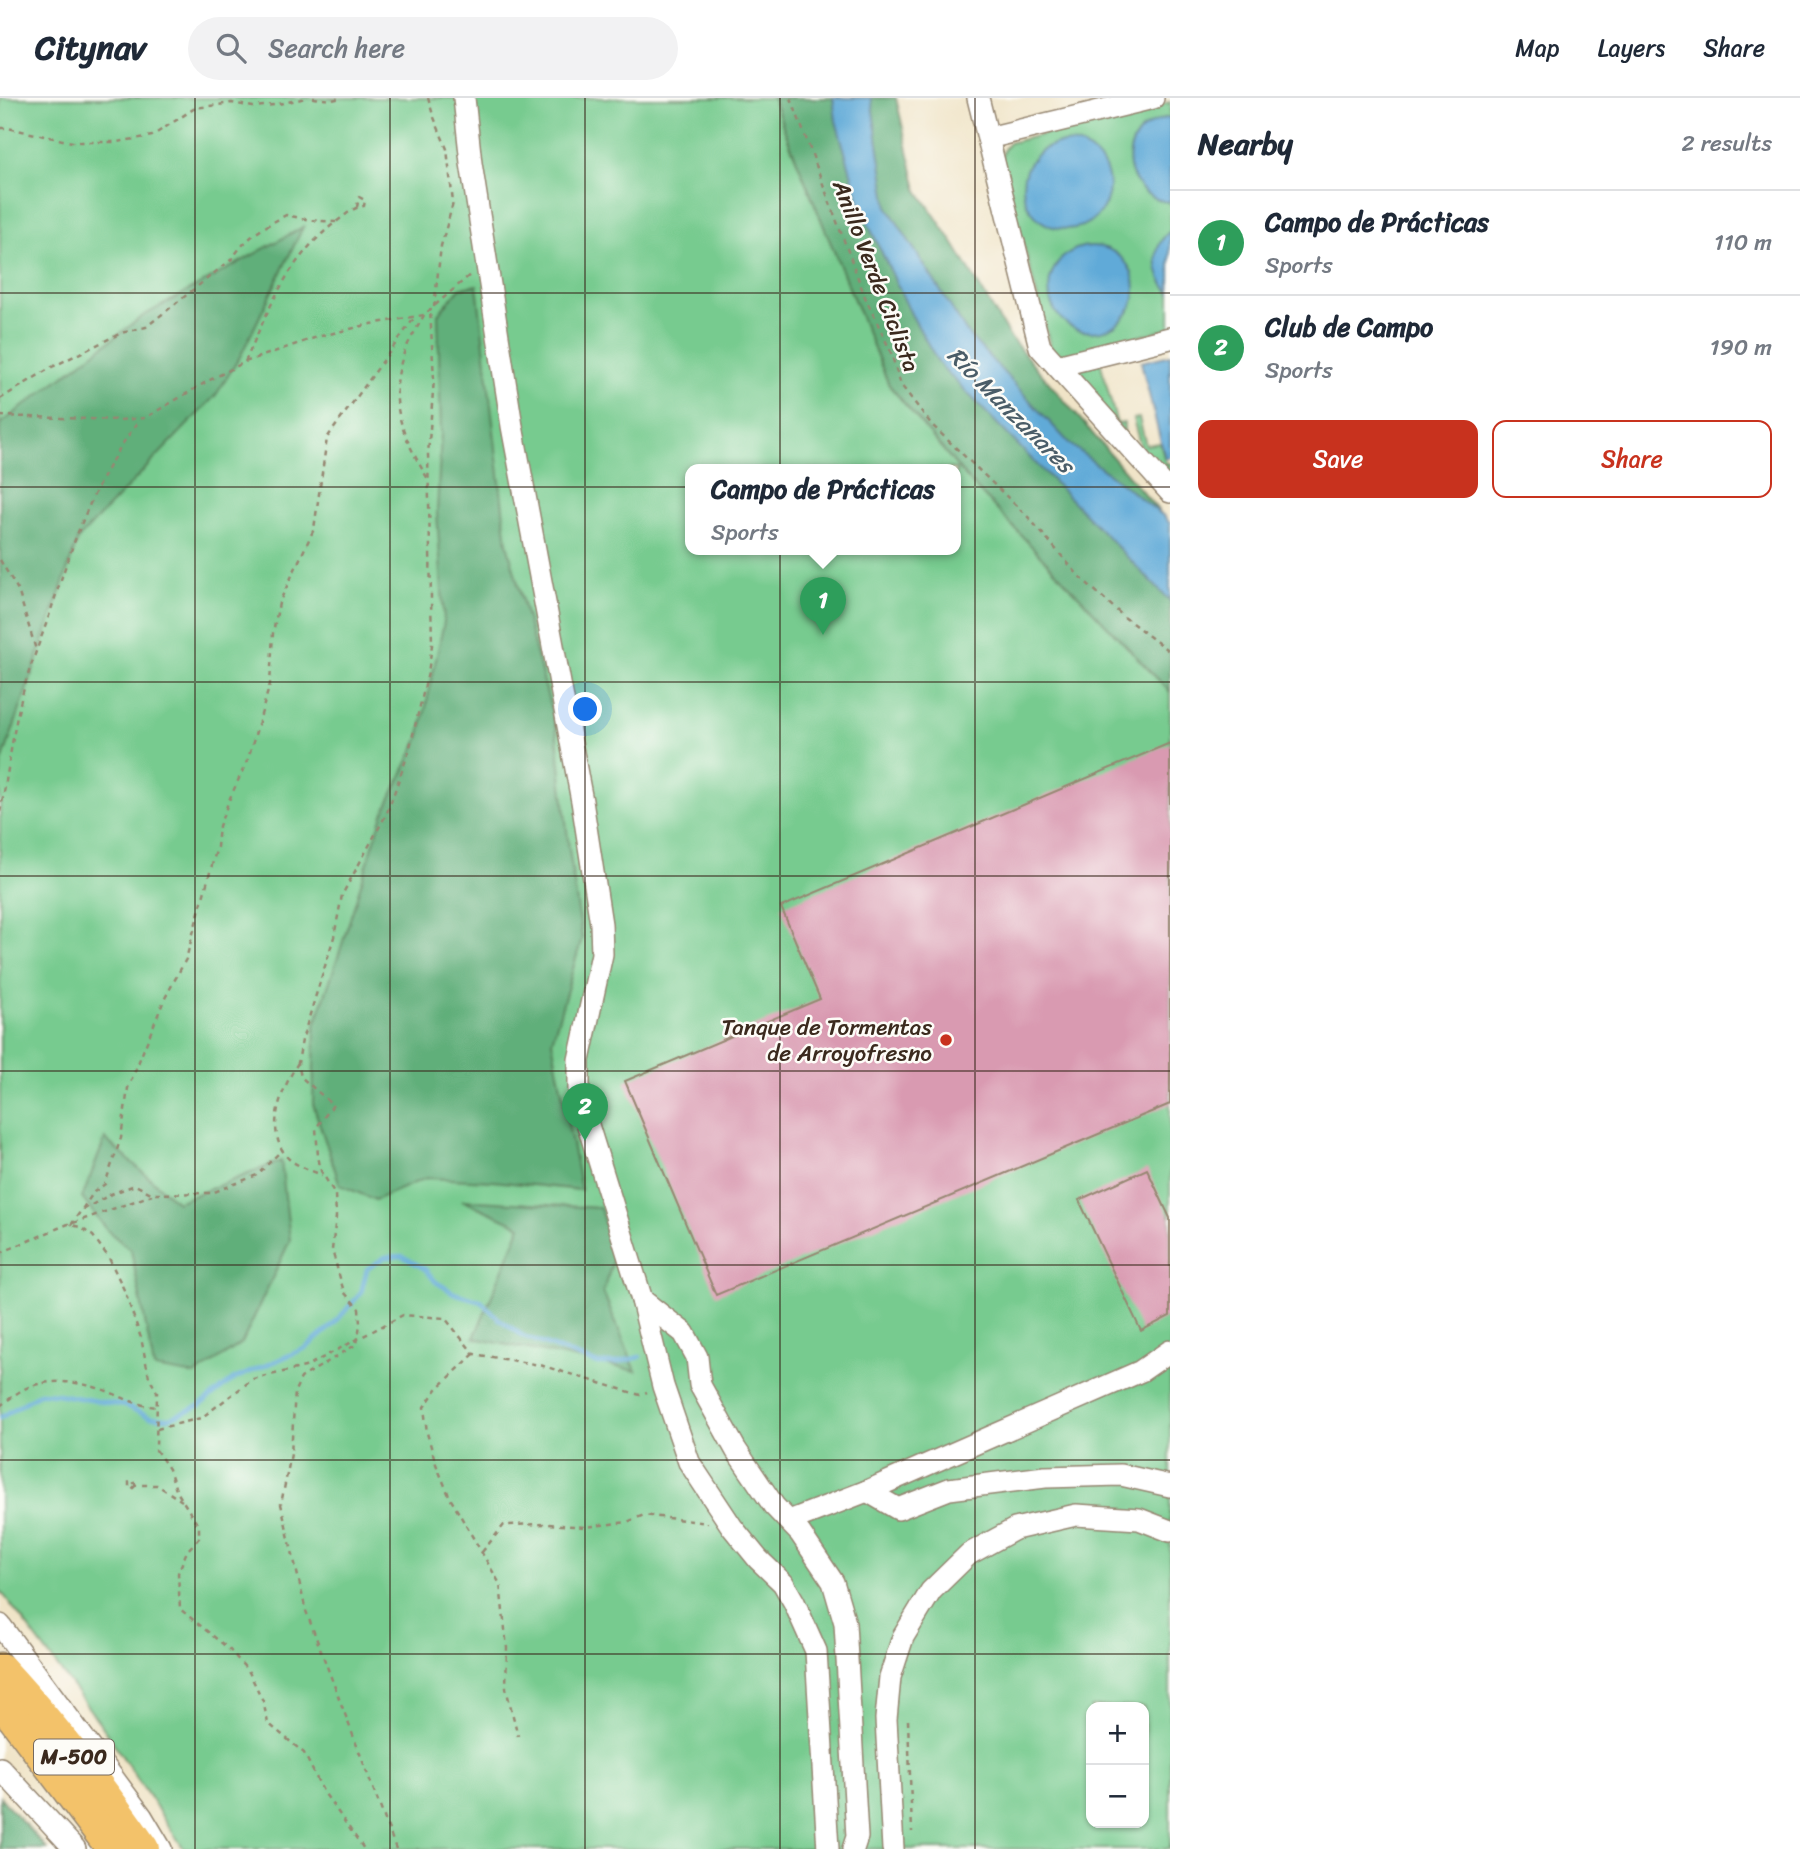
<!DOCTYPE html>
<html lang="en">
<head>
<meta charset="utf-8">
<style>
	body { margin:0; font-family:Sriracha,sans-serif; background:#f2f2f3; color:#1f2937 }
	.controls { position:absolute; right:21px; bottom:21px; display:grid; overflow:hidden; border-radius:14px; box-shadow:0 2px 5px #0004 }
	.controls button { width:63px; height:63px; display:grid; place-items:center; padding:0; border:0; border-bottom:2px solid #e0e1e3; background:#fff; color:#1f2937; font:35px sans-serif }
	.you { position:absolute; left:586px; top:612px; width:24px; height:24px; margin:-18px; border:5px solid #fff; border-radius:50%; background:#1a73e8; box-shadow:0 0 0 10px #1a73e833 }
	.badge { display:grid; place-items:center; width:46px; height:46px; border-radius:50%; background:#c8321e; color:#fff; font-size:23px; font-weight:700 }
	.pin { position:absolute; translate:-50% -58px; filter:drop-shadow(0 2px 4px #0008) }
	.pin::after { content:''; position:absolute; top:37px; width:24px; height:21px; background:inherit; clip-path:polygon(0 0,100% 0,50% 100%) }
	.popup { position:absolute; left:685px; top:366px; width:276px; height:91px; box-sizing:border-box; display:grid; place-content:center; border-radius:14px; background:#fff; filter:drop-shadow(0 2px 5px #0005); font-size:23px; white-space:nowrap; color:#747a83 }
	.popup b { font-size:26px; color:#1f2937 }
	.popup::after { content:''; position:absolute; left:50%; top:100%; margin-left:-14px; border:14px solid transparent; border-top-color:#fff }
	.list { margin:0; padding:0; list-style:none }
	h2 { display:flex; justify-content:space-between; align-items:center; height:91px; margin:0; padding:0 28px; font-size:30px }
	h2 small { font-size:23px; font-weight:400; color:#747a83 }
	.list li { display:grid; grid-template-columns:46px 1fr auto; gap:21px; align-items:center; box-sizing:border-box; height:105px; padding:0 28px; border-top:2px solid #e0e1e3 }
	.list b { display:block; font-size:26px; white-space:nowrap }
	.list p { margin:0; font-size:23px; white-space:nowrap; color:#747a83 }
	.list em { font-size:23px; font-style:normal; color:#747a83 }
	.actions { display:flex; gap:14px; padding:21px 28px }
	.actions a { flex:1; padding:16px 0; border:2px solid #c8321e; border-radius:14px; text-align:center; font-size:24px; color:#c8321e }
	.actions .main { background:#c8321e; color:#fff }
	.icon { flex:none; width:38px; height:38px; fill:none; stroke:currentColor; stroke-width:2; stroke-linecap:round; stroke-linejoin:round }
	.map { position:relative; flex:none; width:1170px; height:1751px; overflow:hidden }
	header { display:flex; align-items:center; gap:42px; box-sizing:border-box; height:98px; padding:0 35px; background:#fff; border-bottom:2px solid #e0e1e3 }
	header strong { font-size:33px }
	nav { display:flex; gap:38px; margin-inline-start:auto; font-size:24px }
	.search { width:490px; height:63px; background:#f2f2f3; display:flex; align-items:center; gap:18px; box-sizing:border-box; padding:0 24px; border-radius:38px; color:#747a83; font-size:26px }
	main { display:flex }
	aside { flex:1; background:#fff }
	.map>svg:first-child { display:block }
</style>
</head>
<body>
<header>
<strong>Citynav</strong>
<div class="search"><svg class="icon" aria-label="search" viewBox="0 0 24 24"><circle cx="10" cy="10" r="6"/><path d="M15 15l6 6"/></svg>Search here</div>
<nav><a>Map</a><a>Layers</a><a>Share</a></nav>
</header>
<main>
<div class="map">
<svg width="1170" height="1751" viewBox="0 0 1170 1751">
	<rect width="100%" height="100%" fill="#fdfcf7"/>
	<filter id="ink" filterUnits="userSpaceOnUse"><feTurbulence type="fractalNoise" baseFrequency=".0143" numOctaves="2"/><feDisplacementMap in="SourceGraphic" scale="14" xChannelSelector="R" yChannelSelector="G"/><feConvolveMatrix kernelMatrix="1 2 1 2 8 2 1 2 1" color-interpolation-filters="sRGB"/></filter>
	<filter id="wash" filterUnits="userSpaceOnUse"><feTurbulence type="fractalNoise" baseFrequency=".00686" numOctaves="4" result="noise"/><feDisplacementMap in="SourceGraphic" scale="28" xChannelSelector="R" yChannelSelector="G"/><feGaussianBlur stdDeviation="1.57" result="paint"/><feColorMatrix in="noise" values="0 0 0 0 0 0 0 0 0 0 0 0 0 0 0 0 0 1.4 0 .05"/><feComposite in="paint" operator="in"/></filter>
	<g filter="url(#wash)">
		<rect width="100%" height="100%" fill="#f0e4c7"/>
		<g fill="#77cb8f" stroke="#597a56" stroke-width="2" fill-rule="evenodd">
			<path d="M0,0H773L786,36L889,287L966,379L1170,594V1751H184L102,1628L0,1492ZM690,371H956V451H690ZM1091,1609H1144V1725H1091Z"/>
			<path d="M1170,4V230L1067,258L1058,256L1051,251L1001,61L1004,51L1009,45Z"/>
			<path d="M1100,263L1117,326L1124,325V335L1074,279V273L1078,270Z"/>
			<path d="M1139,320L1146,347L1160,345L1166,366L1170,365V383L1141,350L1133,321Z"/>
		</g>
		<g fill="#61af7a" stroke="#4e6c4c" stroke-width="2">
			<path d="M773,0H896L917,91L954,146L1009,238L1170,426V594L966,379L889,287L786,36Z"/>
			<path d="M303,129L241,257L216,297L78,441L1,667L0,683V326L143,218Z"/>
			<path d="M477,187L507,445L556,630L569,751L582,840L552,943L581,1092L493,1083L426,1080L375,1102L340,1087L313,1006L315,927L339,856L383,716L419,641L444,524L437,414L441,334L438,216L460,190Z"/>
			<path d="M105,1041L177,1104L281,1063L290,1142L242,1245L195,1277L154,1270L131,1152L108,1133L82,1100Z"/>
			<path d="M462,1102L600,1110L614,1159L603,1194L636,1273L474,1240L521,1128Z"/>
			<path d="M0,1699L47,1751H0Z"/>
		</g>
		<g fill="#61aad8" stroke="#4e6a7b" stroke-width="2">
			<path d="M833,0H871L888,110L968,236L1070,346L1165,419L1170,426V503L939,266L911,216L862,113L836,23Z"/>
			<path d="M1167,19L1170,20V104C1137,102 1116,63 1139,35C1146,26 1157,23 1167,19Z"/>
			<circle cx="1066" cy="88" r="43"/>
			<path d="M1170,133V195C1154,177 1150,150 1170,133Z"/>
			<circle cx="1092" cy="191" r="43"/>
			<path d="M1170,257V359L1165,361L1141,264Z"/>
		</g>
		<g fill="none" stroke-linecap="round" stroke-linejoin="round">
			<path stroke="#61aad8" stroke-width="4.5" d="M0,1320L40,1295L57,1296L125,1308L150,1319L169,1320L199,1308L234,1281L306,1250L333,1227L361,1195L367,1171L385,1159L402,1158L425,1171L436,1184L454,1195L481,1203L499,1221L523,1238L598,1266L616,1265L640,1259"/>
		</g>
		<g id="blocks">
			<g fill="#d99ab1">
				<path d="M1170,645V1006L716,1197L625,983L820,901L781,809Z"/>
				<path d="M1147,1071L1170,1120V1218L1141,1233L1079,1102Z"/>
			</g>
		</g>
	</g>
	<g filter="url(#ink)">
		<use href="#blocks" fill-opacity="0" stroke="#968772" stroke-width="2"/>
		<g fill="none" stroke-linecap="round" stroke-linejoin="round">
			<defs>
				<g id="minor">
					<path d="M464,0L471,65L512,328L582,703L601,826L602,856L579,962V998L642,1202L663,1288L689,1364L732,1429L758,1461L783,1485L794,1504L816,1553L828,1751"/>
					<path d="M978,0L1040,249L1170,394"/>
					<path d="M988,40L1153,0"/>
					<path d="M1057,268L1170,240"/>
					<path d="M642,1202L684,1235L697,1259L700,1287L736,1352L774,1408L800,1435L833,1484L845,1525L857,1739L853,1751"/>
					<path d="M867,1393L898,1411L949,1391L1045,1379L1121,1377L1170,1388"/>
					<path d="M789,1423L867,1393L1141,1273L1170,1253"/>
					<path d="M0,1527L142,1719L161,1751"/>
					<path d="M0,1670L75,1751"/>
					<path d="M893,1751L886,1621L890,1579L903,1539L931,1493L969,1456L1015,1431L1076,1417L1139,1421L1170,1433"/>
				</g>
				<g id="highway">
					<path d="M0,1571C52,1627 99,1688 143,1751"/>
					<path d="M0,1604L15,1621L113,1751"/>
				</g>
			</defs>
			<use href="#minor" stroke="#968772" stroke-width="24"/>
			<use href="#highway" stroke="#968772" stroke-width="35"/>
			<g stroke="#968772" stroke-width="2.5" stroke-dasharray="5 5" stroke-linecap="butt">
				<path d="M313,0L332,2L341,0"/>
				<path d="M428,0L433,17L447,51L453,105L441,148L434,209"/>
				<path d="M791,0L865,199L890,252L901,287L932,327L1029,420L1079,478L1124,519L1170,554"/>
				<path d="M0,30H8L72,44H117L152,38L195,10L232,5L253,9L274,7L306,0"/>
				<path d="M424,217C418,229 409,242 404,255C386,306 404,340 429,383"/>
				<path d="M245,264C270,208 289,158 340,121C348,115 354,109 364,108L365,102L359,99L357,109"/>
				<path d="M0,301L52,269L121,235L146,229L232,161C246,139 264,129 286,117L310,122L336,124"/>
				<path d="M0,318L120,322L145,320L208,283L245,264L317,239L371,226L424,217L471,176"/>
				<path d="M0,462L18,492L36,552"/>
				<path d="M0,714C9,674 12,633 23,594C30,568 40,543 49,518C71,450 94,379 140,322"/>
				<path d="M298,965C282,990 264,1032 287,1059C294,1067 312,1073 322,1077"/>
				<path d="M83,1112L111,1096L135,1087L153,1096L212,1095L257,1077L283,1051"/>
				<path d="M73,1125L152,1097"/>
				<path d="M71,1127L94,1094L105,1086L121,1040L128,990L164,902L186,861L217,749L219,728L230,700L248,661L270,586L273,535L279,505L314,431L327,340L415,219"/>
				<path d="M0,1155L68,1126L80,1129L93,1138L109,1160L125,1194L141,1240L149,1279L157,1294L156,1352L169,1371L176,1392L199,1429V1440L187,1453L178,1475L180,1511L229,1551L249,1574L263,1603L268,1625L304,1655L323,1693L364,1751"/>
				<path d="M474,1256L437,1291L424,1309L427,1335L436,1366L450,1400L500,1486L507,1550L506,1590L518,1638"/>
				<path d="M0,1308C7,1303 14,1297 22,1292C49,1278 85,1284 112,1295C128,1302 140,1308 158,1309"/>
				<path d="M157,1331L201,1320L253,1281L305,1269L403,1217L445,1220L474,1256L540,1267L640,1297L647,1294"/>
				<path d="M136,1387L132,1391L129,1389V1383H132L136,1387H157L182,1403"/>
				<path d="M482,1454L504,1427L549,1426L585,1429L627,1424L644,1417L708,1425"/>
				<path d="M908,1622L912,1734"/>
				<path d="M396,1751L306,1513L281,1406L291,1356L295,1293L301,1280L357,1246L360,1226L359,1211L344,1194L332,1152L336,1119L335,1096L321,1073L318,1058L316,1030L333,1007L301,979L298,965L302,942L334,839L342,797L387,715L409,653L428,575L432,547L428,356L434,281L430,212"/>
			</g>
			<use href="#minor" stroke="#fff" stroke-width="21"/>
			<use href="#highway" stroke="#f3c26a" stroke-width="32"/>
		</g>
	</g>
	<path fill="none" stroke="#3b2a1e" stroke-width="2" stroke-opacity="0.55" d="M195,0V1751M390,0V1751M585,0V1751M780,0V1751M975,0V1751M0,195H1170M0,389H1170M0,584H1170M0,778H1170M0,973H1170M0,1167H1170M0,1362H1170M0,1556H1170"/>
	<circle fill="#c8321e" stroke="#fdfcf7" stroke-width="2.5" cx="946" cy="942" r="7"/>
	<g text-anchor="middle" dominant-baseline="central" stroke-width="5" stroke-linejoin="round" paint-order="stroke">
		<rect fill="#fdfcf7" stroke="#75695f" stroke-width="2" x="34" y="1641.5" width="80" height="35" rx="5"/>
		<g font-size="21" font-weight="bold" fill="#3b2a1e">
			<text x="74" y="1659">M-500</text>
		</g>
		<g font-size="23" fill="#3b2a1e" stroke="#fdfcf7">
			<text transform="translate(876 178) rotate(69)">Anillo Verde Ciclista</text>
		</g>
		<g font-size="23" fill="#3b2a1e" stroke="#fdfcf7" text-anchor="end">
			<text x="932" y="929">Tanque de Tormentas<tspan x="932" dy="26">de Arroyofresno</tspan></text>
		</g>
		<g font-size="24" font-style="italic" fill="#4a5d68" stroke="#fdfcf7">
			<text transform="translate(1011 312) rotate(45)">Río Manzanares</text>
		</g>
	</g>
</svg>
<div class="controls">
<button>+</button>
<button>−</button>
</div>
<div class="you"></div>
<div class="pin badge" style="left:823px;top:537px;background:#2e9e5b">1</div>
<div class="popup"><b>Campo de Prácticas</b>Sports</div>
<div class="pin badge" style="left:585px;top:1043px;background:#2e9e5b">2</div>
</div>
<aside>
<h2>Nearby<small>2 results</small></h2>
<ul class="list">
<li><span class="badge" style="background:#2e9e5b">1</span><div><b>Campo de Prácticas</b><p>Sports</p></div><em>110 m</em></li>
<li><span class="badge" style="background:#2e9e5b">2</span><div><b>Club de Campo</b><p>Sports</p></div><em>190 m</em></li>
</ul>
<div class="actions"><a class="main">Save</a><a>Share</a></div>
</aside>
</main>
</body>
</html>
